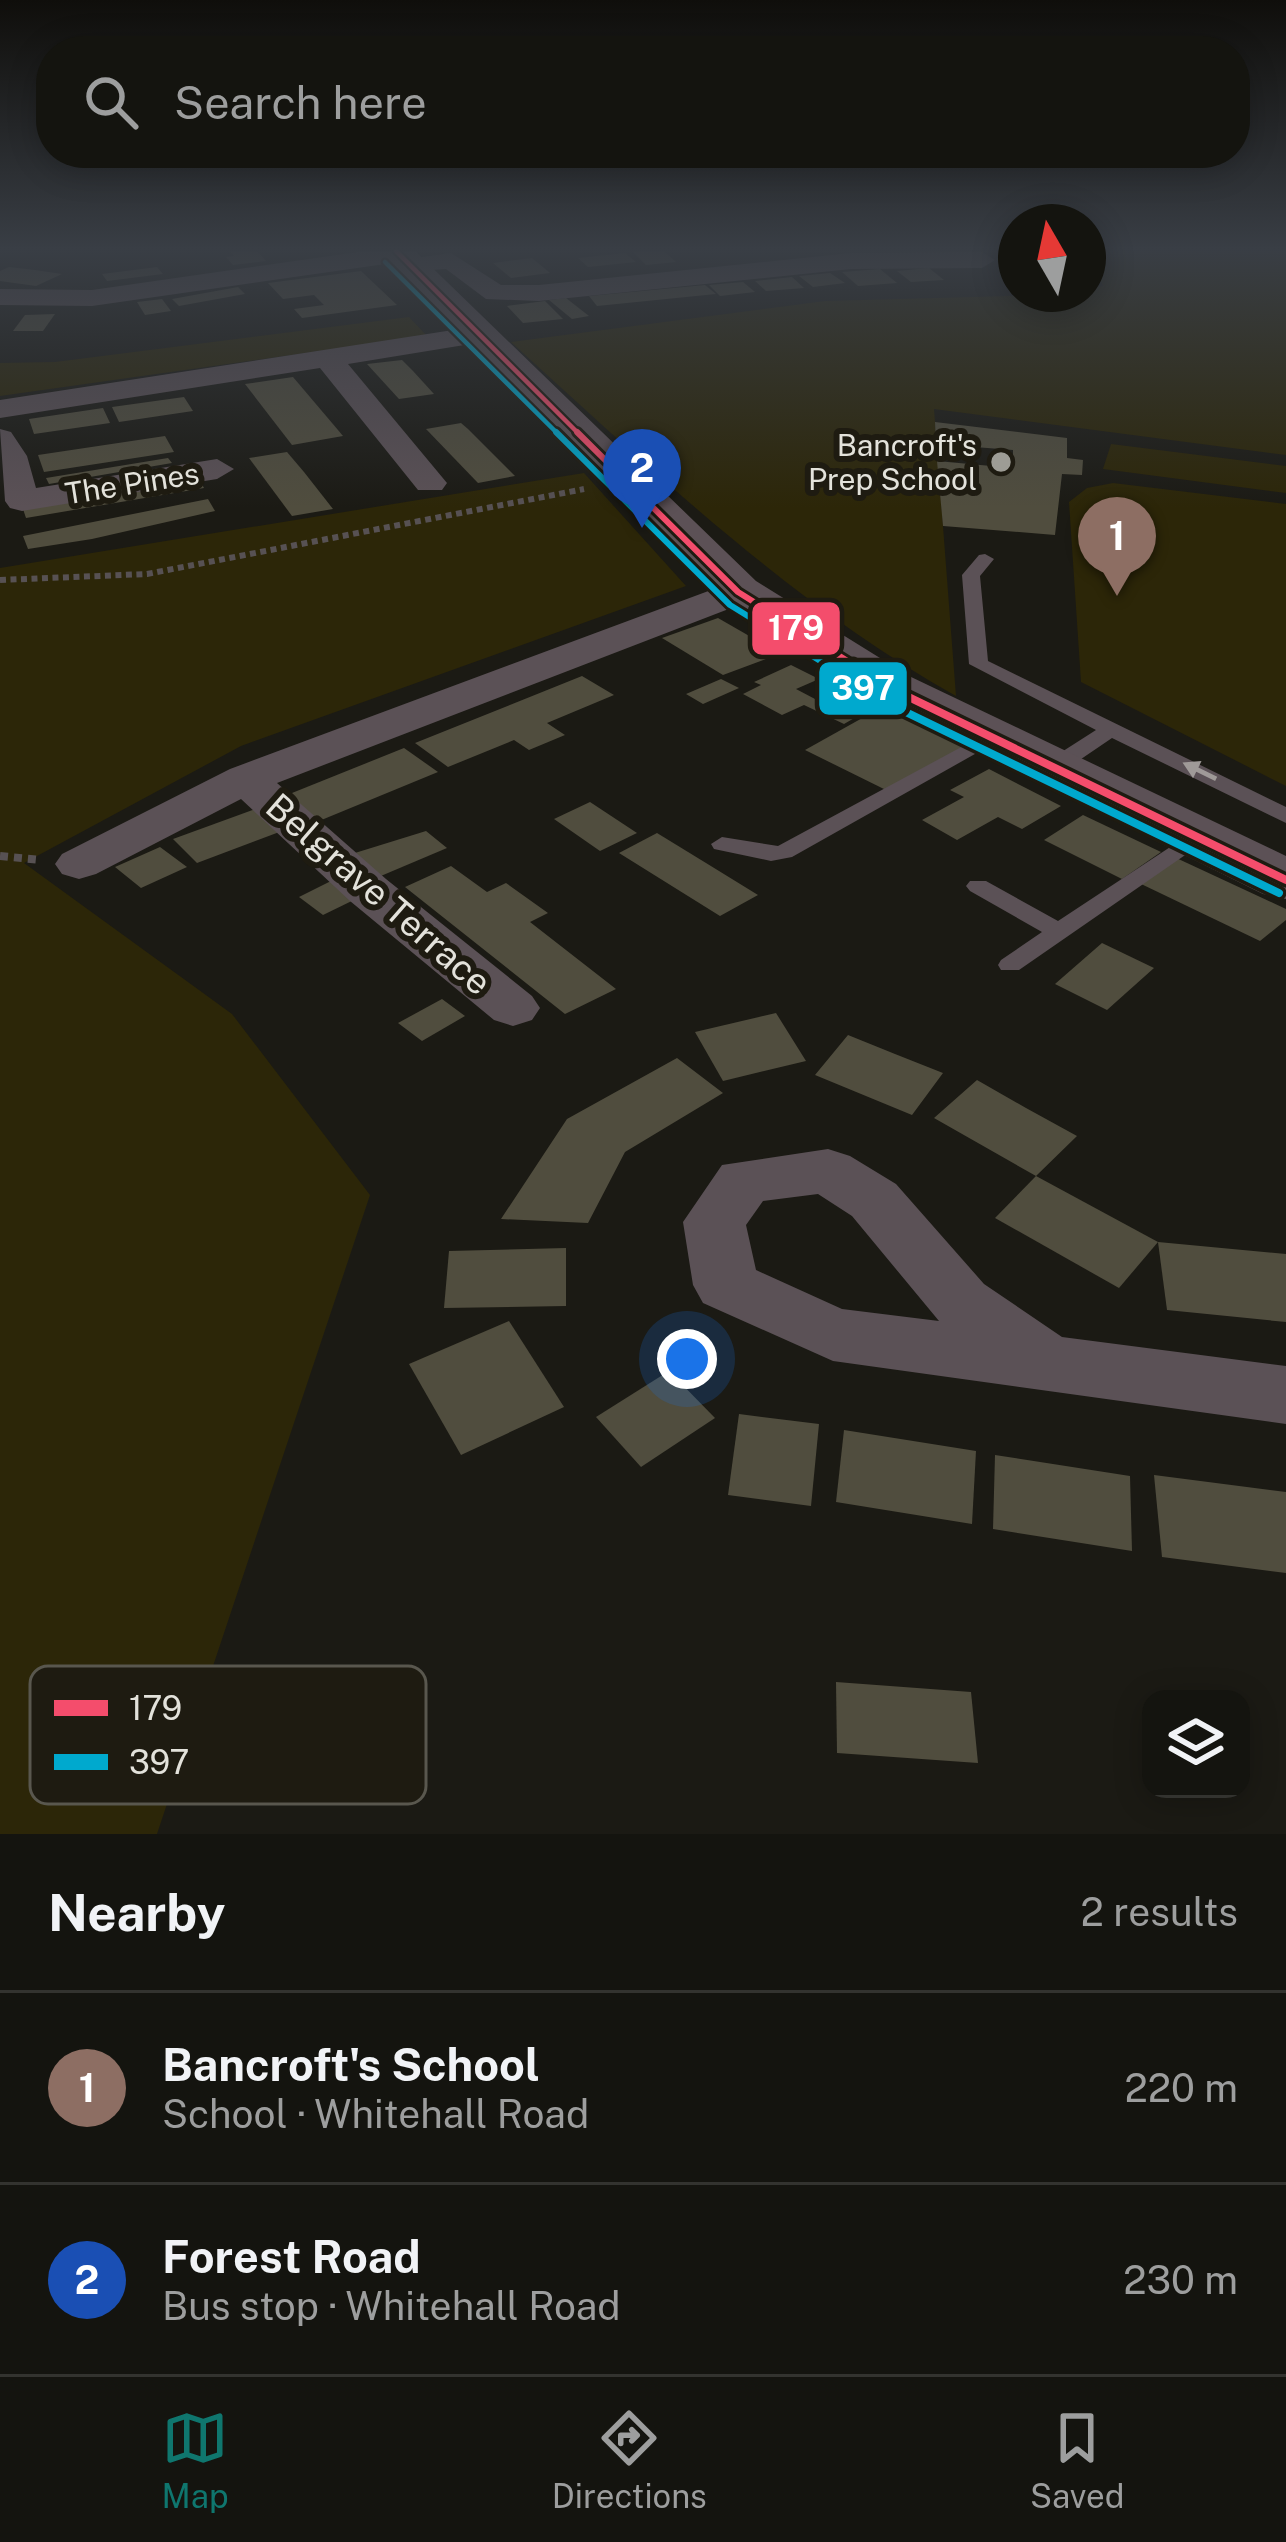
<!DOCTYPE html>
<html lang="en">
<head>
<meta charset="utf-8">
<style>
	body { margin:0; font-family:"Public Sans",sans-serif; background:#1d1d18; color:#f1f3f6 }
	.controls { position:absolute; right:36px; bottom:36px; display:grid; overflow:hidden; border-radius:24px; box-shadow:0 6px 30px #0003 }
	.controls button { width:108px; height:108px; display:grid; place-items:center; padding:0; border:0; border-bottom:3px solid #33332f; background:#14140f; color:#f1f3f6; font:60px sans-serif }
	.compass { position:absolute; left:998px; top:204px; width:108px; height:108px; border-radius:50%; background:#14140f; box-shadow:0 6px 30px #0003; rotate:351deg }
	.you { position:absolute; left:687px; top:1359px; width:42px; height:42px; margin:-30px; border:9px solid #fff; border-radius:50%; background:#1a73e8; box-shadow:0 0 0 18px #1a73e833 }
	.badge { display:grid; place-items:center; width:78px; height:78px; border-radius:50%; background:#0f766e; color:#fff; font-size:39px; font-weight:700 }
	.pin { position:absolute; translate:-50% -99px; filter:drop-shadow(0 3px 6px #0008) }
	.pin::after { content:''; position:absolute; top:63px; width:42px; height:36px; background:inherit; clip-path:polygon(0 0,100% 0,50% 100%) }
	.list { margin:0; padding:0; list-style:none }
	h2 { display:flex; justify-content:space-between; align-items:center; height:156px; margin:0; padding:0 48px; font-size:51px }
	h2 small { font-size:39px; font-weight:400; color:#9d9e9e }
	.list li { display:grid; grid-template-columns:78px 1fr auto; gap:36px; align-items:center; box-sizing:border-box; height:192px; padding:0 48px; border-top:3px solid #33332f }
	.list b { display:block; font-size:45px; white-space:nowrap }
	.list p { margin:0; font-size:39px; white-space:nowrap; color:#9d9e9e }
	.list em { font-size:39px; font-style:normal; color:#9d9e9e }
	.icon { flex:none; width:66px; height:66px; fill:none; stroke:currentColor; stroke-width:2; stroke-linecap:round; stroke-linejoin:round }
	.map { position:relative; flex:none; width:1286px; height:1834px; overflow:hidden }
	.search { position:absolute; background:#14140f; box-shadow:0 6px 30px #0003; left:36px; right:36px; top:36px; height:132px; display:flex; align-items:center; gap:30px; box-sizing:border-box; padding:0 42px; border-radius:48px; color:#9d9e9e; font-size:45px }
	.sheet { height:540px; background:#14140f }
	nav { display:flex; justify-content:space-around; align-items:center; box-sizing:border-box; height:168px; border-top:3px solid #33332f; background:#14140f; font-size:33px; color:#9d9e9e }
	nav a { display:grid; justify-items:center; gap:6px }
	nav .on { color:#0f766e }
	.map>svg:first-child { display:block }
</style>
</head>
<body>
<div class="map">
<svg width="1286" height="1834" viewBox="0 0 1286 1834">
	<rect width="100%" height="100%" fill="#1b1a14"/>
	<g fill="#2c2608">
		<path d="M1088,251H1286V455L934,409L956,696C789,602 652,470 511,342L825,301L1088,294V288L1103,286Z"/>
		<path d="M409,317L427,336L0,396V363L55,362Z"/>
		<path d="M1111,444L1286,466V493L1103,469Z"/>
		<path d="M584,473L686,586L241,746L24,863L232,1014L370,1195L157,1834H0V568Z"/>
		<path d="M1113,483L1286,504V786L1081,682L1069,502L1087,488Z"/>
	</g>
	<g fill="#504d3e">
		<path d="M230,251L258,252L266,261L233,265L226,257L234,256Z"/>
		<path d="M664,251L676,262L646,265L633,252Z"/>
		<path d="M625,253L636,262L588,267L578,258Z"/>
		<path d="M532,258L550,273L511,278L493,263Z"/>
		<path d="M9,267L35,270L62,274L36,286L0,281V271Z"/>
		<path d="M157,267L163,274L107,281L102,274Z"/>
		<path d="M929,268L944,280L911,282L897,271Z"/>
		<path d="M880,269L897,283L858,286L842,272Z"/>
		<path d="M361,271L397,305L302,318L294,309L324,305L314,295L283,299L268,283Z"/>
		<path d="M830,273L845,283L813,287L799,276Z"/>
		<path d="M792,277L804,288L766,291L755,281Z"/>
		<path d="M743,282L755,292L720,296L709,285Z"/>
		<path d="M705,285L716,294L597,306L589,296Z"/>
		<path d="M238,287L245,294L179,306L172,299Z"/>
		<path d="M566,298L589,316L572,319L549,300Z"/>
		<path d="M162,299L171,311L145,315L137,302Z"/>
		<path d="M545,301L563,319L523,323L507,306Z"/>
		<path d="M55,314L43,331H13L25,315Z"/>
		<path d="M402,360L413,371L434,394L399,399L367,364Z"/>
		<path d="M293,377L338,430L343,436L292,445L245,384Z"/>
		<path d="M184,397L193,411L119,422L112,407Z"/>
		<path d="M103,408L110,423L34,434L29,419Z"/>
		<path d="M935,422L1067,438V458L1083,460L1082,475L1062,474L1055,535L943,526L937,461L1013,468V450L936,444Z"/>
		<path d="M461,423L468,429L515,476L478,483L426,429Z"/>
		<path d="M165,436L174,452L44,472L38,455Z"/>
		<path d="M287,452L304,472L333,509L292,516L249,458Z"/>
		<path d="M168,458L172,463L49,484L46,478Z"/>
		<path d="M200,481L204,488L26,518L23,509Z"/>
		<path d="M208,499L215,511L92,539L28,549L23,536Z"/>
		<path d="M718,618L758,641L779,654L723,675L662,638Z"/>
		<path d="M791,665L819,679L796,689L815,699L844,683L884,701L844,724L804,705L782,715L743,694L761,685L754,682Z"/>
		<path d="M582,676L614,695L547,723L565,735L529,750L514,740L448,767L415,743Z"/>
		<path d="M721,679L739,688L703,704L686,694Z"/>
		<path d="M882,707L967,746L890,792L805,750Z"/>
		<path d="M404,748L438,772L319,821L287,795Z"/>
		<path d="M989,769L1061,806L1022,829L998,817L957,840L922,820L964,797L950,790Z"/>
		<path d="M590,802L637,833L600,851L554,819Z"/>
		<path d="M266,805L290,828L197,863L173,839Z"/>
		<path d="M1083,815L1161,852L1122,879L1044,840Z"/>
		<path d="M426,831L447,848L369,881L342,857Z"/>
		<path d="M657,833L706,863L758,895L720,916L619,853Z"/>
		<path d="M160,847L187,867L141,888L115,867Z"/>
		<path d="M1172,856L1286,909V920L1260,941L1137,882Z"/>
		<path d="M451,866L487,892L506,883L548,913L530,922L616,989L565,1014L405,887Z"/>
		<path d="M337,878L362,896L323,915L299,897Z"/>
		<path d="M1102,943L1154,968L1107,1010L1055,984Z"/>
		<path d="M442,999L465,1016L422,1041L398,1023Z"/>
		<path d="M776,1013L806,1061L723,1081L695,1032Z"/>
		<path d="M848,1035L895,1054L943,1073L912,1115L815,1075Z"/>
		<path d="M677,1058L723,1093L625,1152L588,1223L501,1219L567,1119Z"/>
		<path d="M977,1080L1026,1108L1077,1136L1036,1176L934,1118Z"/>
		<path d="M1036,1176L1158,1242L1119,1288L995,1218Z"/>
		<path d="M1158,1242L1286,1254V1322L1167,1310Z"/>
		<path d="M566,1248V1306L444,1308L449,1251Z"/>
		<path d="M509,1321L564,1407L461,1455L409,1364Z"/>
		<path d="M669,1371L715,1418L641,1467L596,1417Z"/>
		<path d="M739,1414L819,1424L811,1506L728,1495Z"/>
		<path d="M844,1430L976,1451L972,1524L836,1502Z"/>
		<path d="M995,1455L1130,1476L1132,1551L993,1529Z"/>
		<path d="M1154,1475L1286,1492V1573L1162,1557Z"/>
		<path d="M836,1682L971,1692L978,1763L837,1753Z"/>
	</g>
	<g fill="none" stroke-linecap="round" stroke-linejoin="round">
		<path stroke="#575153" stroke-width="6" stroke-dasharray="6 4.5" stroke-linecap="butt" d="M0,580L147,574L584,489"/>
		<path stroke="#575153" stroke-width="8" stroke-dasharray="8 6" stroke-linecap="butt" d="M0,856L41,860"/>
		<g fill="#5b5156" fill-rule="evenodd">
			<path d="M985,554L994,559L980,576L988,661L1286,807V823L1112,738L1062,772H1046L1043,767L1046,762L1096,730L969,664L962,575L979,555Z"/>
			<path d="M991,731L1001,737L998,741L792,857L771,861L714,849L711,844L722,837L778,846Z"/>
			<path d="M1196,830L1204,832L1207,837L1204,842L1019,970H1001L998,965L1001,960L1042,932L970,891L966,886L970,881H986L1058,921Z"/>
		</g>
		<g fill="#5b5156" fill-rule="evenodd">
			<path d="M365,251H410L408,259L451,253L501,285H539L851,253L982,252L995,260L982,268L851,269L539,301L486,299L446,269L399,272L395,267L399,262L92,306L0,305V289L92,290Z"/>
			<path d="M479,326L489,329L493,335L489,341L348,364L447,483L442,490H418L320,368L0,418V400Z"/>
			<path d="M0,429L11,432L27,456L36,488L217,459L234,469L217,479L22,511L10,508L5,501Z"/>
			<path d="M738,580L752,584L757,592L752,600L277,783L386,879L532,996L540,1008L532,1020L513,1026L494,1020L350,901L241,799L96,874L79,879L62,874L55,864L62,854L230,769Z"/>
			<path d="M828,1149L850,1156L896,1184L984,1284L1062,1337L1286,1366V1424L833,1361L703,1303L693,1285L683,1222L722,1165ZM818,1194L852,1216L939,1321L842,1309L756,1270L746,1225L763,1201Z"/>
		</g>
		<path fill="#5c5156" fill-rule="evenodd" d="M380,251H415L756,581L909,676L1286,856V899L1263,894L871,700L720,603Z"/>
		<defs>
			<path id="bus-1-far2" d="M396,251L580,435"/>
			<path id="bus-1-far1" d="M577,432L738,592L857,667"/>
			<path id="bus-1" d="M853,664L890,688L1286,880"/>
			<path id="bus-2-far2" d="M385,262L559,435"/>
			<path id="bus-2-far1" d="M556,432L730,605L830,667"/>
			<path id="bus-2" d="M825,664L883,701L1279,893"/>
		</defs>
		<use href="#bus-1-far2" stroke="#1e1b11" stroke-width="9"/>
		<use href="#bus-1-far1" stroke="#1e1b11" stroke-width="12"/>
		<use href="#bus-1" stroke="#1e1b11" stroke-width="15"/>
		<use href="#bus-2-far2" stroke="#1e1b11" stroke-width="9"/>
		<use href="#bus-2-far1" stroke="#1e1b11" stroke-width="12"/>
		<use href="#bus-2" stroke="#1e1b11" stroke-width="15"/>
		<use href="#bus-1-far2" stroke="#f44d6c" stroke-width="4.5"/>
		<use href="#bus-1-far1" stroke="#f44d6c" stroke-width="6"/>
		<use href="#bus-1" stroke="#f44d6c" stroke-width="8"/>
		<use href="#bus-2-far2" stroke="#00a9ce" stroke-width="4.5"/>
		<use href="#bus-2-far1" stroke="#00a9ce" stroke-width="6"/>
		<use href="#bus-2" stroke="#00a9ce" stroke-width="8"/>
	</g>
	<defs><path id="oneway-solid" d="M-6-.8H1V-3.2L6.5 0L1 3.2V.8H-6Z" transform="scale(3)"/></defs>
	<use fill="#9f9a98" href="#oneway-solid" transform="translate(1200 771) rotate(-154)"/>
	<linearGradient id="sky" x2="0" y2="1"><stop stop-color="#0f0e0b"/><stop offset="0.49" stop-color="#393e45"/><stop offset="1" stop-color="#393e45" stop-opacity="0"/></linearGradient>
	<rect width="1286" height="508" fill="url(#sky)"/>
	<circle fill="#9d9c95" stroke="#1e1b11" stroke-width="4.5" cx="1001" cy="462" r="12"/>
	<g text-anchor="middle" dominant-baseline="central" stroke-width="12" stroke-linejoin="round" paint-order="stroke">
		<g font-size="30" fill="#e3e2db" stroke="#1e1b11" text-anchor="end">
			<text x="977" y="445">Bancroft's<tspan x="977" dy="34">Prep School</tspan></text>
		</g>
		<g font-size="30" fill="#e3e2db" stroke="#1e1b11">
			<text transform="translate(132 483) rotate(-9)">The Pines</text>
		</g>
		<g font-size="36" fill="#e3e2db" stroke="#1e1b11">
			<text transform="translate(379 894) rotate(41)">Belgrave Terrace</text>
		</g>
	</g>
	<rect x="30" y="1666" width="396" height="138" rx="18" fill="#1e1b11" stroke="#59574e" stroke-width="3"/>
	<rect x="54" y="1700" width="54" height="16" fill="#f44d6c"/>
	<rect x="54" y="1754" width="54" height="16" fill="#00a9ce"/>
	<g font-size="33" fill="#e3e2db">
		<text x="129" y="1720">179</text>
		<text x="129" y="1774">397</text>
	</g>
	<g stroke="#1e1b11" stroke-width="4.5">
		<rect x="750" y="600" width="92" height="57" rx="12" fill="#f44d6c"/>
		<rect x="817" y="660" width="92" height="57" rx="12" fill="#00a9ce"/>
	</g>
	<g font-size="33" text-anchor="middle" font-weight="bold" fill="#fff">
		<text x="796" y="640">179</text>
		<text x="863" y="700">397</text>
	</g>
</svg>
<div class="controls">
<button><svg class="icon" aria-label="layers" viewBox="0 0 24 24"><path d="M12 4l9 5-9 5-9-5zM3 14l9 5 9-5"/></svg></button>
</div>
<svg class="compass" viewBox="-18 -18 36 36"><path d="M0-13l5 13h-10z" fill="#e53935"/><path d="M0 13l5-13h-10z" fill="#9d9e9e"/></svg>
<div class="you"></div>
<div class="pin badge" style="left:1117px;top:596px;background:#8d6e63">1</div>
<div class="pin badge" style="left:642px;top:528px;background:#1a4fb4">2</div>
<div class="search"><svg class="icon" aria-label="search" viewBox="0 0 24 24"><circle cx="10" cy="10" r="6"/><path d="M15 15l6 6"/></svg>Search here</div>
</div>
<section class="sheet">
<h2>Nearby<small>2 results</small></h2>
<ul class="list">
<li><span class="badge" style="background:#8d6e63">1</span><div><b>Bancroft's School</b><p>School · Whitehall Road</p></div><em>220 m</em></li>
<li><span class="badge" style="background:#1a4fb4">2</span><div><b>Forest Road</b><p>Bus stop · Whitehall Road</p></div><em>230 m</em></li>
</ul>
</section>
<nav>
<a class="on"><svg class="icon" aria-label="map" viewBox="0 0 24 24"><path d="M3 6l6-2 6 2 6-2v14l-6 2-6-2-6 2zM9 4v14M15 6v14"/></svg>Map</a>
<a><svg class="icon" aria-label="directions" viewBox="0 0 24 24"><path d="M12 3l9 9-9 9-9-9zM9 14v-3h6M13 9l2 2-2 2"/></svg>Directions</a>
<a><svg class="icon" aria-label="saved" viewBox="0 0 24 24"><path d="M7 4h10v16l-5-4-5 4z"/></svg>Saved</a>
</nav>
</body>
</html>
